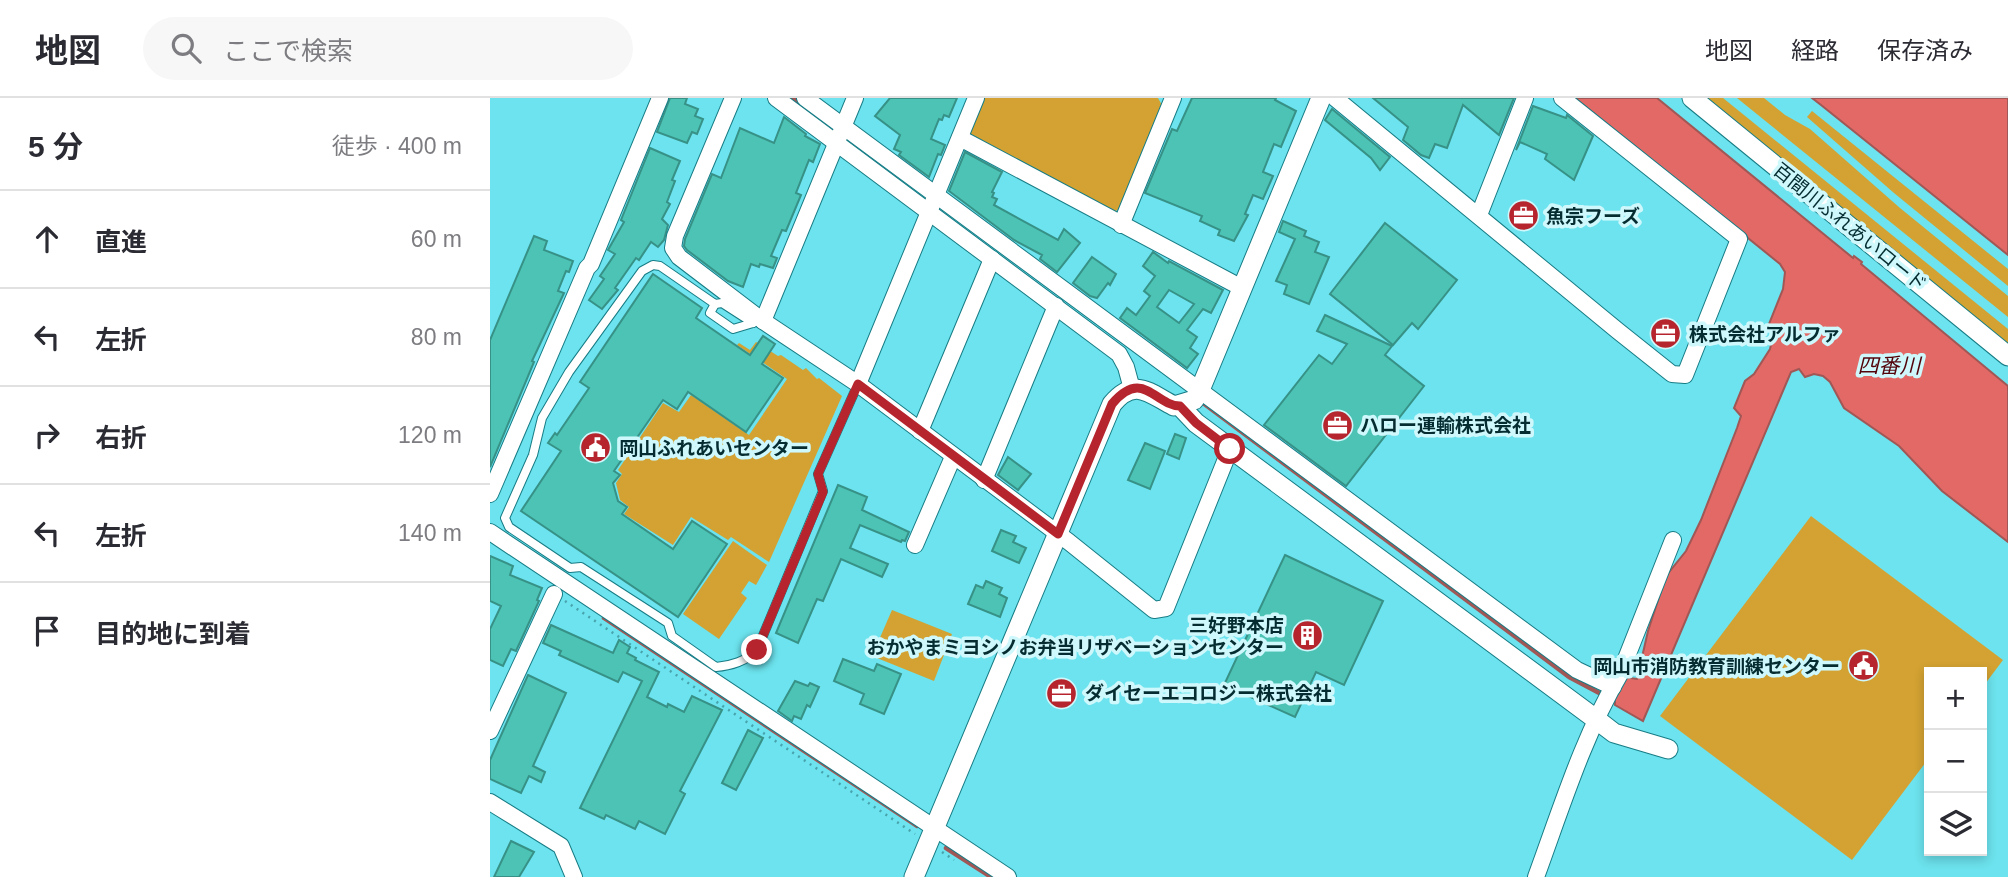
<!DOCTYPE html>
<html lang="ja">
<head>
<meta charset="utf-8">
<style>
	body { margin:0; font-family:Helvetica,"Noto Sans JP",sans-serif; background:#f7f7f7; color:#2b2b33 }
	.controls { position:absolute; right:21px; bottom:21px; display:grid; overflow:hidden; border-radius:0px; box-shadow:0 4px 10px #0003 }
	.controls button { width:63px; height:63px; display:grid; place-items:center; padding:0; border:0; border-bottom:2px solid #e1e1e2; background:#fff; color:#2b2b33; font:35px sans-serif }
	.stop { position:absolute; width:21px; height:21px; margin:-16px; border:5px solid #b6252d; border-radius:50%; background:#fff }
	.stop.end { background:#b6252d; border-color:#fff; box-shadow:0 2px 7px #0008 }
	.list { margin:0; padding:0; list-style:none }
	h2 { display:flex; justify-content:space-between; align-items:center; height:91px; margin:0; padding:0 28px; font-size:30px }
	h2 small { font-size:23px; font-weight:400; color:#7c7c81 }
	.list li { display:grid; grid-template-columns:46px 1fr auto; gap:21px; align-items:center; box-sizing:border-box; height:98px; padding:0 28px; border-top:2px solid #e1e1e2 }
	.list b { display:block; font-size:26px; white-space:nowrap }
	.list em { font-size:23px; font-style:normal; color:#7c7c81 }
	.icon { flex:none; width:38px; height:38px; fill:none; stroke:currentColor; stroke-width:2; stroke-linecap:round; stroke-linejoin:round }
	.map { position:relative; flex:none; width:1518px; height:779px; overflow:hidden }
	header { display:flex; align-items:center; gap:42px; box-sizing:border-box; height:98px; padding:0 35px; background:#fff; border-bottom:2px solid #e1e1e2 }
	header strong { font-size:33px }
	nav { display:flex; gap:38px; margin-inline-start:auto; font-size:24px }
	.search { width:490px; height:63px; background:#f7f7f7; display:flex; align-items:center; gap:18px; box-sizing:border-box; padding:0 24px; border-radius:38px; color:#7c7c81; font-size:26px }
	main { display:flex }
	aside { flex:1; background:#fff }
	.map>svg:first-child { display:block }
</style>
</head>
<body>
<header>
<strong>地図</strong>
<div class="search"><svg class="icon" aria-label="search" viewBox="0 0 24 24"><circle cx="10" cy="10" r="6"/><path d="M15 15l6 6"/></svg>ここで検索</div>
<nav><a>地図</a><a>経路</a><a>保存済み</a></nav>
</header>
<main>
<aside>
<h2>5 分<small>徒歩 · 400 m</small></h2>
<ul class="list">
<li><svg class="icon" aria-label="ahead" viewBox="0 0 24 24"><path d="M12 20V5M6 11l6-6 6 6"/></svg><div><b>直進</b></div><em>60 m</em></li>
<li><svg class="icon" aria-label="left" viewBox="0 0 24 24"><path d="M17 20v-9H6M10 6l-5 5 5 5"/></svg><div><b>左折</b></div><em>80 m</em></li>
<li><svg class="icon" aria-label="right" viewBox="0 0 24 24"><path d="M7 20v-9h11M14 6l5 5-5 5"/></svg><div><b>右折</b></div><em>120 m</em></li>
<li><svg class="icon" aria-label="left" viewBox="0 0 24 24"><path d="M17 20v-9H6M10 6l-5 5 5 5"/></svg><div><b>左折</b></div><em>140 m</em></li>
<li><svg class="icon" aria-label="arrive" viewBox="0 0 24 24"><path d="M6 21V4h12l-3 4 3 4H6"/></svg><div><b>目的地に到着</b></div></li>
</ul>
</aside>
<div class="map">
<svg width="1518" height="779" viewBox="0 0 1518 779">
	<rect width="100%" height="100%" fill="#6ce3ee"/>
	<g fill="#d3a232">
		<path d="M491,0H668L673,9L630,110L623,115L482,40L478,33Z"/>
		<path d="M1210,0H1233L1518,231V251Z"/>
		<path d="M1247,0H1274L1295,17L1320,31L1410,110L1518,198V219Z"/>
		<path d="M1322,13L1518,171V188L1404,95L1317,19Z"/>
		<path d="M266,244L288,258L291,257L313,272L316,270L327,281L329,280L352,298L279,464L241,439L238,442L201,419L183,447L134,416L139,409L130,402L126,385L132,376L128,372L173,305L189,314L201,297L259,337L297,281L247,247L249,245L260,252Z"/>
		<path d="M1321,418L1513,562L1492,590V574H1439V660L1362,762L1170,618Z"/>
		<path d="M243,443L277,467L266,487L259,483L251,495L257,500L229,541L193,516Z"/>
		<path d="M402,512L462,536L444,583L382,558Z"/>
	</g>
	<g fill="#e26965" stroke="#a05755" stroke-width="2">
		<path d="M1085,0H1167L1363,160L1364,158L1372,164L1371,166L1518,288V444L1452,393L1409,348L1354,310L1340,284L1333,278L1324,276L1315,279L1309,271L1301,274L1153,623L1125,607V597L1133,579L1147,581L1158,533L1176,478L1196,453L1211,422L1247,330L1251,318L1244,310L1255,283L1264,276L1280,251L1283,238L1281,232L1277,231L1293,191L1295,174L1290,166Z"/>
		<path d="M1322,0H1518V157L1331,7Z"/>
	</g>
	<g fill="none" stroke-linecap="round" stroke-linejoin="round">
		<g stroke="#a05755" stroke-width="4.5">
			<path d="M302,0L313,8"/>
			<path d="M713,305L1079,579L1113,597"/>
			<path d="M114,520L427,728"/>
			<path d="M456,750L501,779"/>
		</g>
	</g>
	<g fill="#4cc3b4" stroke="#379186" stroke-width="2" fill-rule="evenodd">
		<path d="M180,0H197L195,6L208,11L205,18L213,21L207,36L202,34L197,45L167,34Z"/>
		<path d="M400,0H467L459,19L454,17L452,22L449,21L441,41L455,47L451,57L448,56L439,79L409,57L411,54L404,51L410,37L385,18Z"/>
		<path d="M702,0H786L785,2L806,13L791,49L784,46L773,74L783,78L773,101L763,97L755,116L758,117L744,143L728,137L730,132L710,123L712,118L655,95L682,31L687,33Z"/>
		<path d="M883,0H1024L1009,37L973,7L957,50L945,46L939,60L931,57L913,42L918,29Z"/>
		<path d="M1043,8L1076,20L1077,17L1103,38L1084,82L1055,61L1057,56L1030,44L1026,52Z"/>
		<path d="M842,11L900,59L890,72L881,60L835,22Z"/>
		<path d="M294,19L316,36L315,38L330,46L323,64L319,62L306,95L311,97L296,133L292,132L281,158L287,160L283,170L270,166L269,169L261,166L253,189L238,183L197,152L194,148L195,141L222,76L231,80L250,30L284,45Z"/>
		<path d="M160,50L190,63L182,82L185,83L177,104L180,106L172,121L178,127L174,142L168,149L161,144L149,162L146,160L125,190L128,192L112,211L99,202L114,181L110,178L125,156L118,152L134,124L131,122Z"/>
		<path d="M475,54L512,74L502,94L504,95L502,99L507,101L504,107L568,142L574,131L590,145L567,174L550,161L552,157L524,142L459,93Z"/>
		<path d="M793,123L816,133L814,138L829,144L825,154L839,159L819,206L794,196L797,187L786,183L805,141L789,134Z"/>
		<path d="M895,125L967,182L928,231L922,225L903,247L840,196Z"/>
		<path d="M44,138L57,143L54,152L83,163L79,174L76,173L68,193L74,195L42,263L44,264L0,369V242Z"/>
		<path d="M663,154L678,165L679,163L733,192L721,215L713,211L697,232L707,239L700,250L708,256L697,270L630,220L637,210L646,217L660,198L654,193L665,178L653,168ZM679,192L704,206L689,225L667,209Z"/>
		<path d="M602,159L626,176L620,187L618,185L607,200L600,198L583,185Z"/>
		<path d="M163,176L212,210L206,220L260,257L273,238L285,246L272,266L293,280L256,334L198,294L187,311L173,302L124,373L130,377L123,385L128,403L137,409L132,416L183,451L202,423L237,446L188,519L31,413L71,353L58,345L65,335L67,337L99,290L90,284Z"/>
		<path d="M835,217L902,248L895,257L934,288L856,388L774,327L829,257L842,266L857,246L827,233Z"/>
		<path d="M685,336L696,340L689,361L677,356Z"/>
		<path d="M655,345L675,353L660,391L638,382Z"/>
		<path d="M518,359L541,376L528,392L508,377Z"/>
		<path d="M348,387L377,399L372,412L419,434L415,443L412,442L411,444L370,427L360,450L398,466L392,479L351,461L333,503L327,501L308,545L286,535Z"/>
		<path d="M511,432L526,438L523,444L536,450L529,465L502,453Z"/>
		<path d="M795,457L893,503L854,587L826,574L805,619L734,587Z"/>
		<path d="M0,458L23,468L20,477L52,490L47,502L49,503L26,553L21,551L13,568L0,562V531L11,508L0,503Z"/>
		<path d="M496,483L512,490L509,496L517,500L510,519L478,506L486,487L493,490Z"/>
		<path d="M61,527L123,555L129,542L140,549L137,555L146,560L145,562L169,574L157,599L177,609L178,606L194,614L202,598L232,612L190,693L195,696L175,736L149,723L145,731L116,717L114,721L90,710L152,583L133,574L128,584L69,557L71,553L53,545Z"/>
		<path d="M353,561L384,573L387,566L411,576L394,616L370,606L374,596L344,583Z"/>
		<path d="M38,577L76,595L43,668L55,674L51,684L39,678L31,695L0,681V662Z"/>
		<path d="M305,583L318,588L320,585L329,589L320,609L317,607L311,621L304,618L302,623L288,613Z"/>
		<path d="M258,632L273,640L246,692L232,685Z"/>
		<path d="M21,743L44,754L29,779H4Z"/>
	</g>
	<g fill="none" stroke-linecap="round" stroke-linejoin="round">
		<defs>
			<g id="service">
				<path d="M225,206L220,215L243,231L263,225"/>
				<path d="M263,225L232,205L225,206L170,168L163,167L152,173L79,274L52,320L43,357L15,420L19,429L80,470L91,469L178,525L182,538L226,569C240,568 257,563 267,552L333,393L328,376L368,286"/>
			</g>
			<g id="minor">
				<path d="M243,0L185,138L183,150L189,159L273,223L368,286L579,444L664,512L676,510L740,351"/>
				<path d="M286,0L629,256L636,269L642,291"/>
				<path d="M315,0L1087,572L1123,589"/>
				<path d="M845,0L1128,233L1182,276L1195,277L1249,141L1072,0"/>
				<path d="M470,40L752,190"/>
				<path d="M989,117L1035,0"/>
				<path d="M631,127L683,0"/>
				<path d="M273,223L365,0"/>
				<path d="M368,286L486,0"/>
				<path d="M430,333L502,161"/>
				<path d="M494,382L566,208"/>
				<path d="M0,396L97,170L101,166L170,0"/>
				<path d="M0,434L518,779"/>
				<path d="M425,447L463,359"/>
				<path d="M0,633L64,496"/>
				<path d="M0,704L71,748L84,779"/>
				<path d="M1046,779C1071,711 1093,639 1130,576L1183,442"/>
			</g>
			<g id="tertiary">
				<path d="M1202,0L1518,258"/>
				<path d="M690,308L706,325L1107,622L1124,635L1178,651"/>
				<path d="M424,779L622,306C645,278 660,296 684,308L704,302L710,292L831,0"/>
			</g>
		</defs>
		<use href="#service" stroke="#177c85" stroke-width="10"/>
		<use href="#minor" stroke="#177c85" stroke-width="18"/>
		<use href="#tertiary" stroke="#177c85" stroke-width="21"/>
		<g stroke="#48a3ac" stroke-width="2.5" stroke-dasharray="2 5" stroke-linecap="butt">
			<path d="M75,503L425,736"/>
			<path d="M452,754L464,762"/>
		</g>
		<use href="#service" stroke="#fff" stroke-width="8"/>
		<use href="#minor" stroke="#fff" stroke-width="16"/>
		<use href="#tertiary" stroke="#fff" stroke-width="19"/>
	</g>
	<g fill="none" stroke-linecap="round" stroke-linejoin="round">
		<path stroke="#b6252d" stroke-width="9" d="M267,552L333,394L328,376L368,286L568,436L622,306C653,269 665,308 690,308L706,325L740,351"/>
	</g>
	<defs>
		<symbol id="office-disc" viewBox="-11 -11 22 22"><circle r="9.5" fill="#b6252d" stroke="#cef8fc"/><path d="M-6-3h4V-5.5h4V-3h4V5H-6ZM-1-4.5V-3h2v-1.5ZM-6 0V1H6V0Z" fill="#fff"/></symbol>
		<symbol id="civic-disc" viewBox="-11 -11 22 22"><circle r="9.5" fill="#b6252d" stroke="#cef8fc"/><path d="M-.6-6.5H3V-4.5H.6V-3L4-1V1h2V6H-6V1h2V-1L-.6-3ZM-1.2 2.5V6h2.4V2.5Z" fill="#fff"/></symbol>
		<symbol id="building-disc" viewBox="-11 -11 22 22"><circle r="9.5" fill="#b6252d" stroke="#cef8fc"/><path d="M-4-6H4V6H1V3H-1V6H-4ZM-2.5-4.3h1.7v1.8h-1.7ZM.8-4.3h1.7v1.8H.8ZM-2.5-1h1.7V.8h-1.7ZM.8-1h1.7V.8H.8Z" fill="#fff"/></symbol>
	</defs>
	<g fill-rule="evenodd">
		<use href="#office-disc" x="1016" y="100" width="35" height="35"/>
		<use href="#office-disc" x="1158" y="218" width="35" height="35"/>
		<use href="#office-disc" x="830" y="310" width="35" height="35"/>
		<use href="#civic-disc" x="88" y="332" width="35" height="35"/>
		<use href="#building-disc" x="800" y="520" width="35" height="35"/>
		<use href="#civic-disc" x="1356" y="550" width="35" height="35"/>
		<use href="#office-disc" x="554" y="578" width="35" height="35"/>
	</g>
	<g text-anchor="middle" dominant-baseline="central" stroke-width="7" stroke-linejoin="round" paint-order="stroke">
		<g font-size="19" font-weight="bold" fill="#052d31" stroke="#cef8fc" text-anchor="start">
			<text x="1056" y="118">魚宗フーズ</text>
			<text x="1199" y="236">株式会社アルファ</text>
			<text x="870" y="327">ハロー運輸株式会社</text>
			<text x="129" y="350">岡山ふれあいセンター</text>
			<text x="794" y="527" text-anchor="end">三好野本店<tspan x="794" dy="22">おかやまミヨシノお弁当リザベーションセンター</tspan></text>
			<text x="1350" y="568" text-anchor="end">岡山市消防教育訓練センター</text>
			<text x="595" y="595">ダイセーエコロジー株式会社</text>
		</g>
		<g font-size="19" fill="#052d31" stroke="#cef8fc">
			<text transform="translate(1360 129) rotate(39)">百間川ふれあいロード</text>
		</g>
		<g font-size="21" font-style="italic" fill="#53040b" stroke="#cef8fc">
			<text x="1399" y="267">四番川</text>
		</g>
	</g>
</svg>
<div class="controls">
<button>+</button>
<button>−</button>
<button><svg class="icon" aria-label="layers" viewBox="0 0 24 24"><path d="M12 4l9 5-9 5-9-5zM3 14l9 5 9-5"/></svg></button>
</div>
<div class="stop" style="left:740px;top:351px"></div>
<div class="stop end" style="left:267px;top:552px"></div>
</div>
</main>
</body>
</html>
